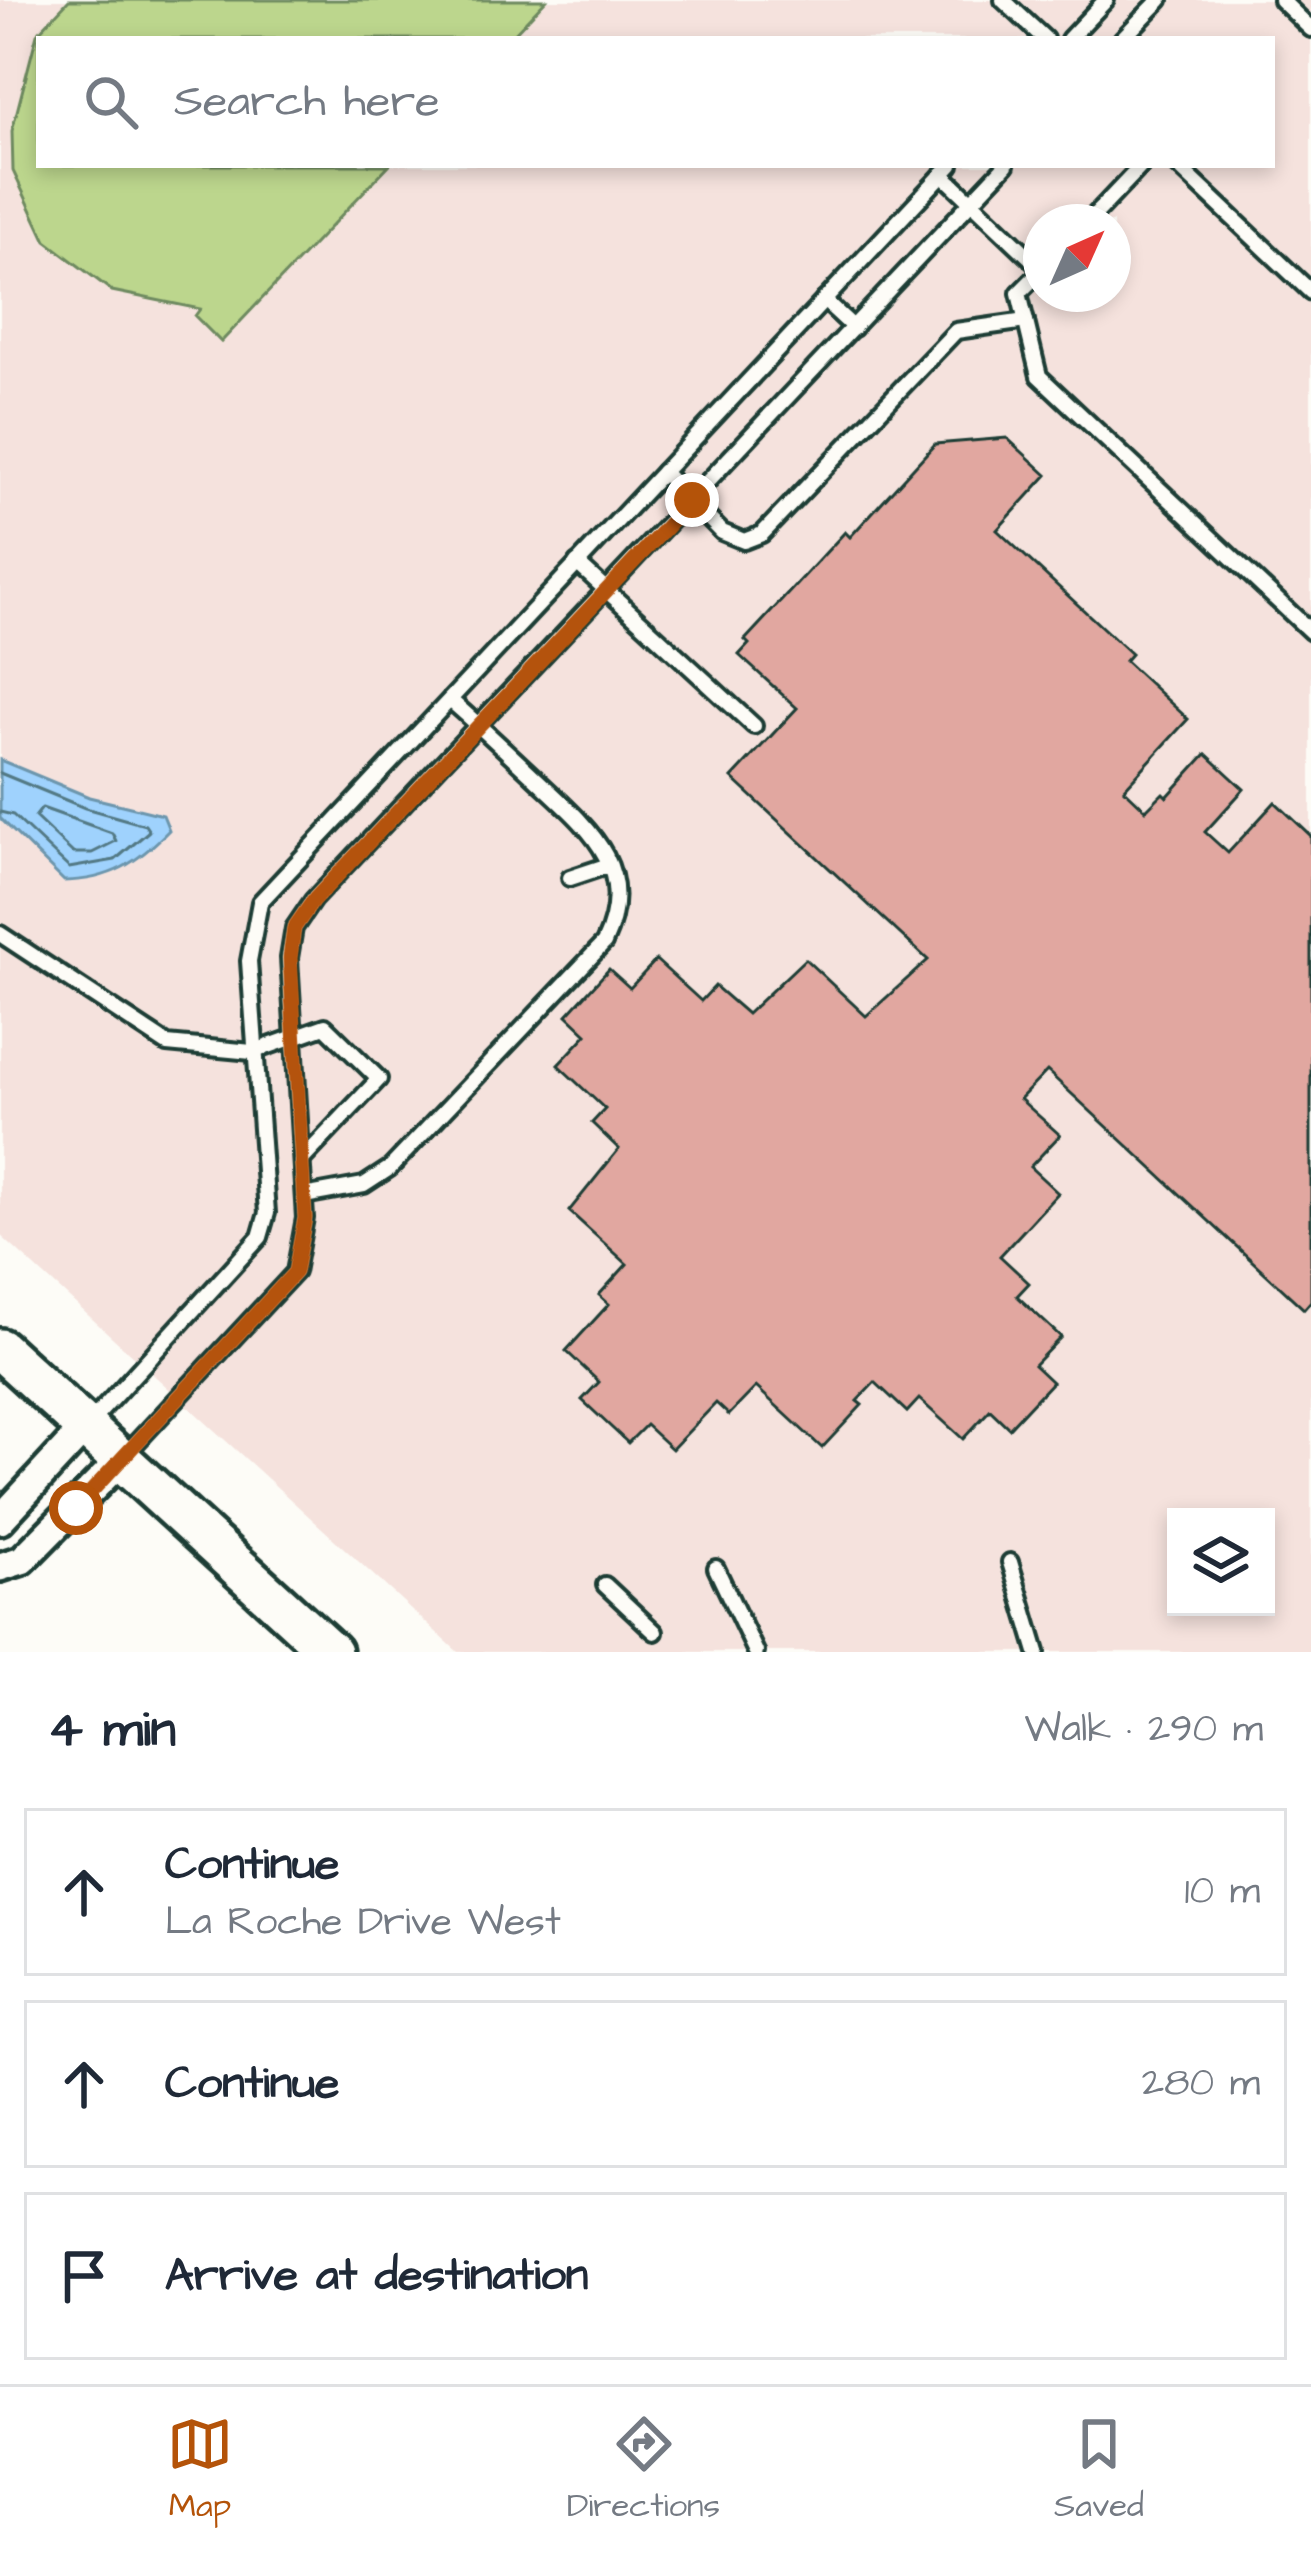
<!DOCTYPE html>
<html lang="en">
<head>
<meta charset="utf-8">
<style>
	body { margin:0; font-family:"Architects Daughter",sans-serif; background:#f6f6f7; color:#1f2937 }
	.controls { position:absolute; right:36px; bottom:36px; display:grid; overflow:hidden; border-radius:0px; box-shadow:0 6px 18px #0003 }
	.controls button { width:108px; height:108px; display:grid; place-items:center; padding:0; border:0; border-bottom:3px solid #e0e1e3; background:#fff; color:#1f2937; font:60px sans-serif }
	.compass { position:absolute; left:1023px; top:204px; width:108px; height:108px; border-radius:50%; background:#fff; box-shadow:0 6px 18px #0003; rotate:45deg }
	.stop { position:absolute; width:36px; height:36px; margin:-27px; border:9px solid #b45309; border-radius:50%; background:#fff }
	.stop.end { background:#b45309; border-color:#fff; box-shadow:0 3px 12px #0008 }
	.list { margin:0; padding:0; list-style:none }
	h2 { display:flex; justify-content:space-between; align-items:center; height:156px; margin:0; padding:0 48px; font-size:51px }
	h2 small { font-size:39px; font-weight:400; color:#747a83 }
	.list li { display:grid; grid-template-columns:78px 1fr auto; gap:36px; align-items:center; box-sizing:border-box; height:168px; margin:0 24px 24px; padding:0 24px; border:3px solid #e0e1e3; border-radius:0px }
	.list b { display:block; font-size:45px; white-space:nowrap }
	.list p { margin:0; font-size:39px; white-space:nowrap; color:#747a83 }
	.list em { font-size:39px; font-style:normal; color:#747a83 }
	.icon { flex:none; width:66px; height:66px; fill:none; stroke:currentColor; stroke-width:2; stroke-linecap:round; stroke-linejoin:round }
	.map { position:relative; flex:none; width:1311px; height:1652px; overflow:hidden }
	.search { position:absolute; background:#fff; box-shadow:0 6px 18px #0003; left:36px; right:36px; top:36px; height:132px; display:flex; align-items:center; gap:30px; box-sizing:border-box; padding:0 42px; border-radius:0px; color:#747a83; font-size:45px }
	.sheet { height:732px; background:#fff }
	nav { display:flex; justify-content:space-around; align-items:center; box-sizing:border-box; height:168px; border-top:3px solid #e0e1e3; background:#fff; font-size:33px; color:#747a83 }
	nav a { display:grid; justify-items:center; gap:6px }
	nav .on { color:#b45309 }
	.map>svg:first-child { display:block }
</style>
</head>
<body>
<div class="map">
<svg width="1311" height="1652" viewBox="0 0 1311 1652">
	<rect width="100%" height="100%" fill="#fdfcf7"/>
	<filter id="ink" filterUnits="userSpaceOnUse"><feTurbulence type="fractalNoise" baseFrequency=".00833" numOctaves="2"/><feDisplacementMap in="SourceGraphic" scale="24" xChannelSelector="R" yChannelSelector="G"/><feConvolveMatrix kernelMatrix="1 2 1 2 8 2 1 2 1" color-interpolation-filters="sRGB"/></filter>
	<g filter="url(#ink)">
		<path fill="#f5e2dd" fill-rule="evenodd" d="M0,0H1311V1652H458L0,1235ZM39,39H1272V165H39ZM1041,222H1113V294H1041ZM1176,1517H1266V1607H1176Z"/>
		<path fill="#bcd68d" stroke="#6e8a60" stroke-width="3" d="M69,0H546L509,39H39V165H389L221,342L195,316L200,309L112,291L46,241L13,171L12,131L37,34Z"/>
		<path fill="#9fd2fd" stroke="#6c96ad" stroke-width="3" d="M0,760L89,797L163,815L169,830C137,863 111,880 64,881L0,818Z"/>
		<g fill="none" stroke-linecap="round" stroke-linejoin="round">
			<g stroke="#527984" stroke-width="3">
				<path d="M0,773L85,808L145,825L149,831L115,860L69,868L13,815L0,812"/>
				<path d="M42,808L112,833L116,841L92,853H73L35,817Z"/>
			</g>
		</g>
		<path fill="#e1a7a0" stroke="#1f3d34" stroke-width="3" d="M1007,438L1047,475L997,530L1131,654L1125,661L1188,719L1124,789L1146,810L1163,793L1167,797L1206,754L1244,789L1205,832L1228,853L1275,802L1311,836V1301L1304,1309L1047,1071L1020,1099L1060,1135L1030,1167L1058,1193L1000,1256L1029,1283L1017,1296L1061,1337L1034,1365L1052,1382L1009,1428L990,1410L963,1439L919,1399L907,1412L875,1382L857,1401L862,1405L822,1448L756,1387L729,1415L716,1403L672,1449L646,1425L628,1443L582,1400L599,1382L566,1351L609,1304L599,1295L627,1264L569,1211L619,1149L592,1123L605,1109L558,1065L587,1034L567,1015L609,969L630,988L656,960L701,1001L715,986L747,1014L805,959L866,1016L928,960L732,778L797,708L739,655L749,644L745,640L845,532L850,537L935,444Z"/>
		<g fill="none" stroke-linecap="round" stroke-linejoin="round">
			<defs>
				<g id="lane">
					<path d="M1003,0L1045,39"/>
					<path d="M1281,0L1311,29"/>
					<path d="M1069,39L1106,0"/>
					<path d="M1122,39L1160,0"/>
					<path d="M1177,165L1311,292"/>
					<path d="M942,174L1041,268"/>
					<path d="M1088,222L1142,165"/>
					<path d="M1041,271L1019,293L1039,376L1311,632"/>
					<path d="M824,300L854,328"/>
					<path d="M663,472L722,532L744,541L762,534L956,331L1026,321"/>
					<path d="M577,563L754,726"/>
					<path d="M570,878L609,865"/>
					<path d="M0,934L167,1044L252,1052L325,1026L379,1079L302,1160"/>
					<path d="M304,1196L364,1185L390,1168L604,943C640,866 586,826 534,777C506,751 479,725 450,700"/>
					<path d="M88,1425L260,1237L267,1213L249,961L260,902L951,165"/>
					<path d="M123,1457L295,1272L305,1218L289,958L294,928L313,900L1006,165"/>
					<path d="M1010,1562L1037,1652"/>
					<path d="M716,1568L756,1652"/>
					<path d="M605,1585L655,1632"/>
				</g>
				<g id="street">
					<path d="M0,1520L85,1428"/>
					<path d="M0,1567L22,1560L120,1461"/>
				</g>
				<path id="secondary" d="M0,1349L331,1652"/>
			</defs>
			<use href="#lane" stroke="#1f3d34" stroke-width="22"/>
			<use href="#street" stroke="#1f3d34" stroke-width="36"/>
			<use href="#secondary" stroke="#1f3d34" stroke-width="48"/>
			<use href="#lane" stroke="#fdfcf7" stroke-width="14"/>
			<use href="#street" stroke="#fdfcf7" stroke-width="27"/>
			<use href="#secondary" stroke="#fdfcf7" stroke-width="39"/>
		</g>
	</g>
	<g fill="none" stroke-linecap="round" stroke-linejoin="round" filter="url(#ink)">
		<path stroke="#b45309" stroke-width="15" d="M76,1508L295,1272L305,1218L290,958L294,928L313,901L692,500"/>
	</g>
</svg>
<div class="controls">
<button><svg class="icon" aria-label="layers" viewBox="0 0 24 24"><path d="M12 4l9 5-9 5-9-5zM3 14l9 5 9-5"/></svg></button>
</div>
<svg class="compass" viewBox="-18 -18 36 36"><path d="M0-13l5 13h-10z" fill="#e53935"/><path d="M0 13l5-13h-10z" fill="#747a83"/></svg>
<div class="stop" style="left:76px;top:1508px"></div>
<div class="stop end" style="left:692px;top:500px"></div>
<div class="search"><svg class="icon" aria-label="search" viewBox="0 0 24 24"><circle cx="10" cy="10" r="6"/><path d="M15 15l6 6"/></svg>Search here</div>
</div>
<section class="sheet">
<h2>4 min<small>Walk · 290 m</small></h2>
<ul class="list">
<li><svg class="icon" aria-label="ahead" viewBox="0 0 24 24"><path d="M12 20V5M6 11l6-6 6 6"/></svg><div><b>Continue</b><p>La Roche Drive West</p></div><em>10 m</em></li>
<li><svg class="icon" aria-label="ahead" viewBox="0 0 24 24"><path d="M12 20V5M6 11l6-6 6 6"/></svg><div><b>Continue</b></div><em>280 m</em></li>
<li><svg class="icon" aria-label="arrive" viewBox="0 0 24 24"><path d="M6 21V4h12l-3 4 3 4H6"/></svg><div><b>Arrive at destination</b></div></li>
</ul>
</section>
<nav>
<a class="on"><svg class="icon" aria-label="map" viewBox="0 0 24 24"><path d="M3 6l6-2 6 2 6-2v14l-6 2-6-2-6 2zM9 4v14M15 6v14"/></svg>Map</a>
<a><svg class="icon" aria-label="directions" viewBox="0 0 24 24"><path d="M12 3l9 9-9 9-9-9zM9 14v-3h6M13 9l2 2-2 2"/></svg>Directions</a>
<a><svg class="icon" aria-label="saved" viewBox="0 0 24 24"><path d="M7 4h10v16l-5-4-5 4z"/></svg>Saved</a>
</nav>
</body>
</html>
